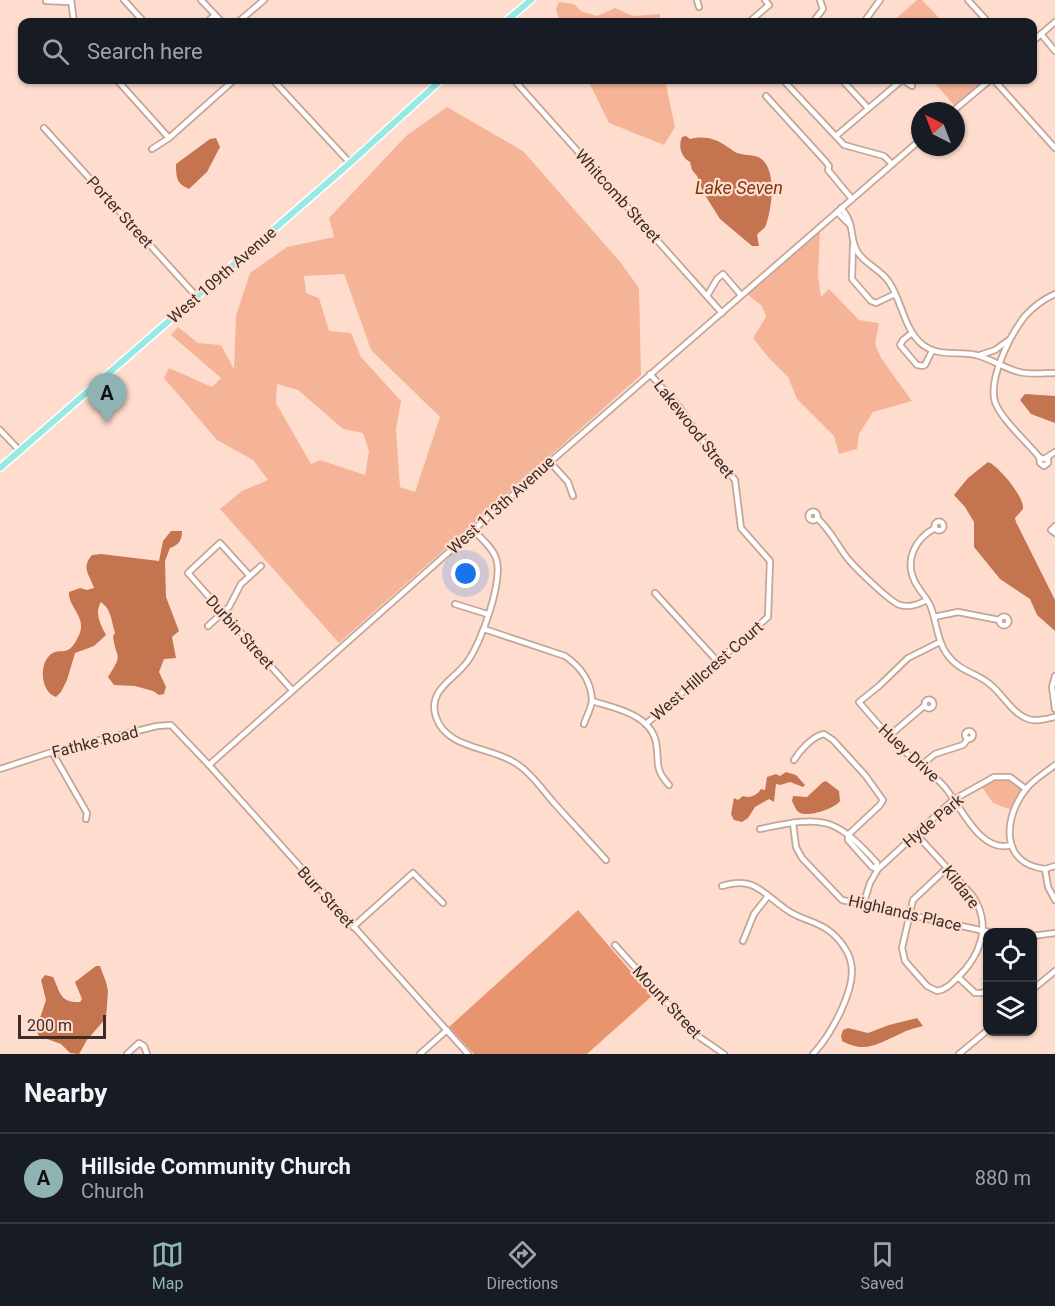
<!DOCTYPE html>
<html lang="en">
<head>
<meta charset="utf-8">
<style>
	body { margin:0; font-family:Roboto,sans-serif; background:#242831; color:#f1f3f6 }
	.controls { position:absolute; right:18px; bottom:18px; display:grid; overflow:hidden; border-radius:12px; box-shadow:0 2px 4px #0004 }
	.controls button { width:54px; height:54px; display:grid; place-items:center; padding:0; border:0; border-bottom:2px solid #363941; background:#171b24; color:#f1f3f6; font:30px sans-serif }
	.compass { position:absolute; left:911px; top:102px; width:54px; height:54px; border-radius:50%; background:#171b24; box-shadow:0 2px 4px #0004; rotate:318deg }
	.scale { position:absolute; left:18px; bottom:15px; width:88px; box-sizing:border-box; padding-left:6px; border:3px solid #3a2d28; border-top:0; font-size:16px; line-height:21px; white-space:nowrap; color:#3a2d28; -webkit-text-stroke:4px #ffddce; paint-order:stroke }
	.you { position:absolute; left:466px; top:574px; width:21px; height:21px; margin:-15px; border:4px solid #fff; border-radius:50%; background:#1a73e8; box-shadow:0 0 0 9px #1a73e833 }
	.badge { display:grid; place-items:center; width:39px; height:39px; border-radius:50%; background:#8eb3b2; color:#111; font-size:20px; font-weight:700 }
	.pin { position:absolute; translate:-50% -50px; filter:drop-shadow(0 2px 3px #0008) }
	.pin::after { content:''; position:absolute; top:32px; width:21px; height:18px; background:inherit; clip-path:polygon(0 0,100% 0,50% 100%) }
	.list { margin:0; padding:0; list-style:none }
	h2 { display:flex; justify-content:space-between; align-items:center; height:78px; margin:0; padding:0 24px; font-size:26px }
	h2 small { font-size:20px; font-weight:400; color:#9ea1a6 }
	.list li { display:grid; grid-template-columns:39px 1fr auto; gap:18px; align-items:center; box-sizing:border-box; height:90px; padding:0 24px; border-top:2px solid #363941 }
	.list b { display:block; font-size:22px; white-space:nowrap }
	.list p { margin:0; font-size:20px; white-space:nowrap; color:#9ea1a6 }
	.list em { font-size:20px; font-style:normal; color:#9ea1a6 }
	.icon { flex:none; width:33px; height:33px; fill:none; stroke:currentColor; stroke-width:2; stroke-linecap:round; stroke-linejoin:round }
	.map { position:relative; flex:none; width:1055px; height:1054px; overflow:hidden }
	.search { position:absolute; background:#171b24; box-shadow:0 2px 4px #0004; left:18px; right:18px; top:18px; height:66px; display:flex; align-items:center; gap:15px; box-sizing:border-box; padding:0 21px; border-radius:12px; color:#9ea1a6; font-size:22px }
	.sheet { height:168px; background:#171b24 }
	nav { display:flex; justify-content:space-around; align-items:center; box-sizing:border-box; height:84px; border-top:2px solid #363941; background:#171b24; font-size:16px; color:#9ea1a6 }
	nav a { display:grid; justify-items:center; gap:3px }
	nav .on { color:#8eb3b2 }
	.map>svg:first-child { display:block }
</style>
</head>
<body>
<div class="map">
<svg width="1055" height="1054" viewBox="0 0 1055 1054">
	<rect width="100%" height="100%" fill="#ffddce"/>
	<g fill="#f5b497" fill-rule="evenodd">
		<path d="M917,0H922L943,22H892Z"/>
		<path d="M559,2L574,4L581,11L597,16L615,8L633,16L660,14V22H560L556,9Z"/>
		<path d="M588,80H665L675,127L664,145L609,123Z"/>
		<path d="M932,80H984L955,106Z"/>
		<path d="M447,107L523,151L621,263L639,288L641,375L339,643L220,509L242,491L268,480L253,460L217,440L164,378L169,368L212,387L221,378L171,335L178,327L198,343L221,345L234,369L236,316L250,273L287,247L334,237L329,218L406,136ZM344,274L371,350L440,417L415,492L400,487L396,429L401,401L361,357L351,333L329,331L319,298L306,293L304,276ZM277,384L298,390L343,429L363,433L369,451L365,475L320,460L311,464L276,403Z"/>
		<path d="M820,230L818,276L821,297L829,289L859,320L879,323L875,344L881,358L912,401L873,412L859,434L857,449L839,454L834,436L797,399L788,377L768,357L753,338L766,317L762,306L747,294Z"/>
		<path d="M997,778H1007L1022,789L1012,810L993,803L982,787Z"/>
	</g>
	<path fill="#e8946f" d="M578,910L652,996L587,1054H474L449,1027Z"/>
	<g fill="#c57450">
		<path d="M686,136L690,139C708,135 718,140 732,150C739,156 750,154 758,157C778,166 772,208 766,225C765,229 760,231 757,235L759,246H752L720,219L703,192L697,176L692,170L690,162C681,157 678,146 682,137Z"/>
		<path d="M216,138L220,147L207,172L189,189C176,184 176,176 176,164L210,139Z"/>
		<path d="M1025,394L1055,396V423L1031,414L1020,400Z"/>
		<path d="M988,462C999,466 1025,498 1023,509L1015,518L1016,522L1055,600V631L1037,615L1030,599L1000,579L974,547V522L965,507L954,495L968,478Z"/>
		<path d="M171,531H182C182,540 179,545 170,548L165,561L166,597L179,631L172,637L176,658L164,659L159,672L166,687L164,694L159,695L153,691L135,686L114,685L108,677C124,652 116,661 113,636L115,633C111,621 112,610 101,602C94,613 101,625 106,635L94,646L75,653L67,680L61,692L56,697C41,692 39,666 49,656C59,646 67,658 76,641C78,637 81,632 81,627C82,614 68,605 69,592L80,588L87,590L94,588C89,573 81,568 92,555L101,554L159,561L163,541Z"/>
		<path d="M786,772L796,775L805,785L803,787L790,782L780,785L776,784L774,802L769,799L755,807L748,818L742,822L734,820L731,814L734,798L738,800L743,796C751,799 758,794 761,789L765,790L767,777L776,774L780,776Z"/>
		<path d="M826,781L839,791L840,801C834,809 809,817 800,813C796,811 794,805 792,801L793,796L807,797L823,782Z"/>
		<path d="M96,966H100L106,982L108,991L106,1018L87,1040L79,1054L70,1053L61,1044L39,1036L36,1030L46,1000L41,980L45,975L53,977C60,991 59,1003 80,1002L82,999L75,982Z"/>
		<path d="M917,1018L923,1026C915,1028 907,1030 900,1034C879,1043 866,1054 842,1041L841,1036L843,1030L848,1028L868,1033L889,1025Z"/>
	</g>
	<g fill="none" stroke-linecap="round" stroke-linejoin="round">
		<defs>
			<g id="minor">
				<path d="M71,0L74,22"/>
				<path d="M124,0L144,22"/>
				<path d="M201,0L222,22"/>
				<path d="M697,0L699,7"/>
				<path d="M968,0L988,22"/>
				<path d="M46,1L71,2"/>
				<path d="M207,22L215,15"/>
				<path d="M238,22L264,0"/>
				<path d="M749,22L769,5L765,0"/>
				<path d="M813,22L823,9L820,0"/>
				<path d="M864,22L880,0"/>
				<path d="M1041,34L1055,51"/>
				<path d="M1032,42L1055,22"/>
				<path d="M117,80L169,138"/>
				<path d="M273,80L350,163"/>
				<path d="M514,80L722,313"/>
				<path d="M783,80L844,145L884,156L892,164"/>
				<path d="M842,80L868,108"/>
				<path d="M903,80L912,86"/>
				<path d="M994,80L1055,148"/>
				<path d="M766,96L826,162L829,166L828,170L852,199"/>
				<path d="M953,111L990,80"/>
				<path d="M44,128L197,297"/>
				<path d="M836,136L902,80"/>
				<path d="M152,149L169,138L234,80"/>
				<path d="M841,208C857,226 848,240 859,254C867,265 881,270 889,282C902,301 904,330 923,345C939,357 958,351 976,355C991,359 1004,368 1019,372C1031,375 1043,373 1055,373"/>
				<path d="M837,212L850,225"/>
				<path d="M853,245L852,279L871,301L876,303L895,294"/>
				<path d="M1055,294C1044,299 1033,307 1025,316C1010,335 988,379 995,402C1001,419 1027,442 1039,457L1044,459L1055,452"/>
				<path d="M707,296L717,279L723,274L741,295"/>
				<path d="M912,333L903,340L900,345L917,365L923,366L925,365L932,351"/>
				<path d="M980,355L995,350L1009,340"/>
				<path d="M0,430L20,451"/>
				<path d="M1039,457L1040,463L1044,466L1048,463V458"/>
				<path d="M550,462L568,482L573,496"/>
				<circle cx="813" cy="516" r="4.5"/>
				<path d="M817,518C830,530 835,541 845,555C851,564 891,603 900,605C910,608 919,604 927,600"/>
				<circle cx="939" cy="526" r="4.5"/>
				<path d="M1055,526L1051,530L1055,533"/>
				<path d="M935,528C915,539 904,560 915,582C919,590 926,597 930,605C937,621 936,638 946,653C960,673 975,671 991,685C1003,695 1013,714 1028,719C1037,722 1046,719 1055,717"/>
				<path d="M473,530C481,538 492,547 496,558C504,579 481,644 467,662C454,680 427,690 436,717C446,748 488,747 512,761C529,770 541,788 554,803C571,822 589,841 606,860"/>
				<path d="M249,575L220,543L188,573L292,690"/>
				<path d="M655,593L718,662"/>
				<path d="M455,604L487,614"/>
				<circle cx="1004" cy="621" r="4.5"/>
				<path d="M934,617L958,612L999,620"/>
				<path d="M208,626L229,607L241,584L261,566"/>
				<path d="M484,629L565,656C581,667 591,681 592,700C592,707 586,717 584,724"/>
				<path d="M940,642L908,658L879,686L859,702C872,717 885,733 900,747C913,760 929,771 942,784C959,801 979,855 1011,845"/>
				<path d="M1055,676L1052,687L1055,709"/>
				<circle cx="929" cy="704" r="4.5"/>
				<path d="M592,701C614,708 650,714 656,742C660,763 653,767 669,785"/>
				<path d="M646,724L768,617L770,561L741,528L735,480L708,449L680,408L650,374"/>
				<circle cx="969" cy="735" r="4"/>
				<path d="M889,736L924,706"/>
				<path d="M52,752L87,813L86,819"/>
				<path d="M794,760C800,750 813,736 824,734L833,740L865,775L883,800L880,805L848,835"/>
				<path d="M209,765L550,462L920,140"/>
				<path d="M1055,765C1045,773 1034,779 1026,789C1003,818 1000,864 1045,869L1048,887L1055,900"/>
				<path d="M920,766L935,754L963,745L968,739"/>
				<path d="M0,769L52,752L157,726L171,725L209,765L468,1054"/>
				<path d="M793,823L796,847L802,858L842,900L989,932"/>
				<path d="M760,829C823,816 833,815 877,863L876,867"/>
				<path d="M916,834L972,895C993,925 980,957 956,979C950,985 945,990 937,991L927,986L905,961L902,948L913,900L947,868"/>
				<path d="M848,835V840L872,867L878,869"/>
				<path d="M1045,869L1055,866"/>
				<path d="M722,886C755,876 762,893 787,910C799,919 816,921 828,930C838,937 849,951 851,963C857,989 830,1036 813,1054"/>
				<path d="M863,905L870,883L878,869L953,800L994,777H1010L1026,789"/>
				<path d="M353,927L413,873L443,903"/>
				<path d="M1032,936L1055,933"/>
				<path d="M743,941L754,914L768,896"/>
				<path d="M615,945L695,1034L724,1054"/>
				<path d="M1032,949L1034,936"/>
				<path d="M958,977L975,993H982L988,990"/>
				<path d="M1032,990L1055,971"/>
				<path d="M127,1054L139,1043L144,1046L147,1054"/>
				<path d="M420,1054L447,1030"/>
				<path d="M959,1054L988,1030"/>
			</g>
			<g id="major">
				<path d="M505,22L531,0"/>
				<path d="M0,468L350,163L441,80"/>
			</g>
		</defs>
		<use href="#minor" stroke="#c5a597" stroke-width="8"/>
		<use href="#major" stroke="#fff" stroke-width="9"/>
		<use href="#minor" stroke="#fff" stroke-width="4.5"/>
		<use href="#major" stroke="#96e9e4" stroke-width="6"/>
	</g>
	<g text-anchor="middle" dominant-baseline="central" stroke-width="4.5" stroke-linejoin="round" paint-order="stroke">
		<g font-size="16" fill="#3a2d28" stroke="#ffddce">
			<text transform="translate(618 196) rotate(48)">Whitcomb Street</text>
			<text transform="translate(120 212) rotate(48)">Porter Street</text>
			<text transform="translate(222 275) rotate(-41)">West 109th Avenue</text>
			<text transform="translate(694 429) rotate(52)">Lakewood Street</text>
			<text transform="translate(501 505) rotate(-42)">West 113th Avenue</text>
			<text transform="translate(240 632) rotate(48)">Durbin Street</text>
			<text transform="translate(707 671) rotate(-41)">West Hillcrest Court</text>
			<text transform="translate(95 742) rotate(-14)">Fathke Road</text>
			<text transform="translate(909 753) rotate(43)">Huey Drive</text>
			<text transform="translate(933 821) rotate(-40)">Hyde Park</text>
			<text transform="translate(961 887) rotate(52)">Kildare</text>
			<text transform="translate(326 897) rotate(48)">Burr Street</text>
			<text transform="translate(905 913) rotate(13)">Highlands Place</text>
			<text transform="translate(667 1002) rotate(47)">Mount Street</text>
		</g>
		<g font-size="18" font-style="italic" fill="#81360d" stroke="#ffddce">
			<text x="739" y="187">Lake Seven</text>
		</g>
	</g>
</svg>
<div class="controls">
<button><svg class="icon" aria-label="locate" viewBox="0 0 24 24"><circle cx="12" cy="12" r="6"/><path d="M12 2v4M12 18v4M2 12h4M18 12h4"/></svg></button>
<button><svg class="icon" aria-label="layers" viewBox="0 0 24 24"><path d="M12 4l9 5-9 5-9-5zM3 14l9 5 9-5"/></svg></button>
</div>
<svg class="compass" viewBox="-18 -18 36 36"><path d="M0-13l5 13h-10z" fill="#e53935"/><path d="M0 13l5-13h-10z" fill="#9ea1a6"/></svg>
<div class="scale">200 m</div>
<div class="you"></div>
<div class="pin badge" style="left:107px;top:423px">A</div>
<div class="search"><svg class="icon" aria-label="search" viewBox="0 0 24 24"><circle cx="10" cy="10" r="6"/><path d="M15 15l6 6"/></svg>Search here</div>
</div>
<section class="sheet">
<h2>Nearby<small></small></h2>
<ul class="list">
<li><span class="badge">A</span><div><b>Hillside Community Church</b><p>Church</p></div><em>880 m</em></li>
</ul>
</section>
<nav>
<a class="on"><svg class="icon" aria-label="map" viewBox="0 0 24 24"><path d="M3 6l6-2 6 2 6-2v14l-6 2-6-2-6 2zM9 4v14M15 6v14"/></svg>Map</a>
<a><svg class="icon" aria-label="directions" viewBox="0 0 24 24"><path d="M12 3l9 9-9 9-9-9zM9 14v-3h6M13 9l2 2-2 2"/></svg>Directions</a>
<a><svg class="icon" aria-label="saved" viewBox="0 0 24 24"><path d="M7 4h10v16l-5-4-5 4z"/></svg>Saved</a>
</nav>
</body>
</html>
